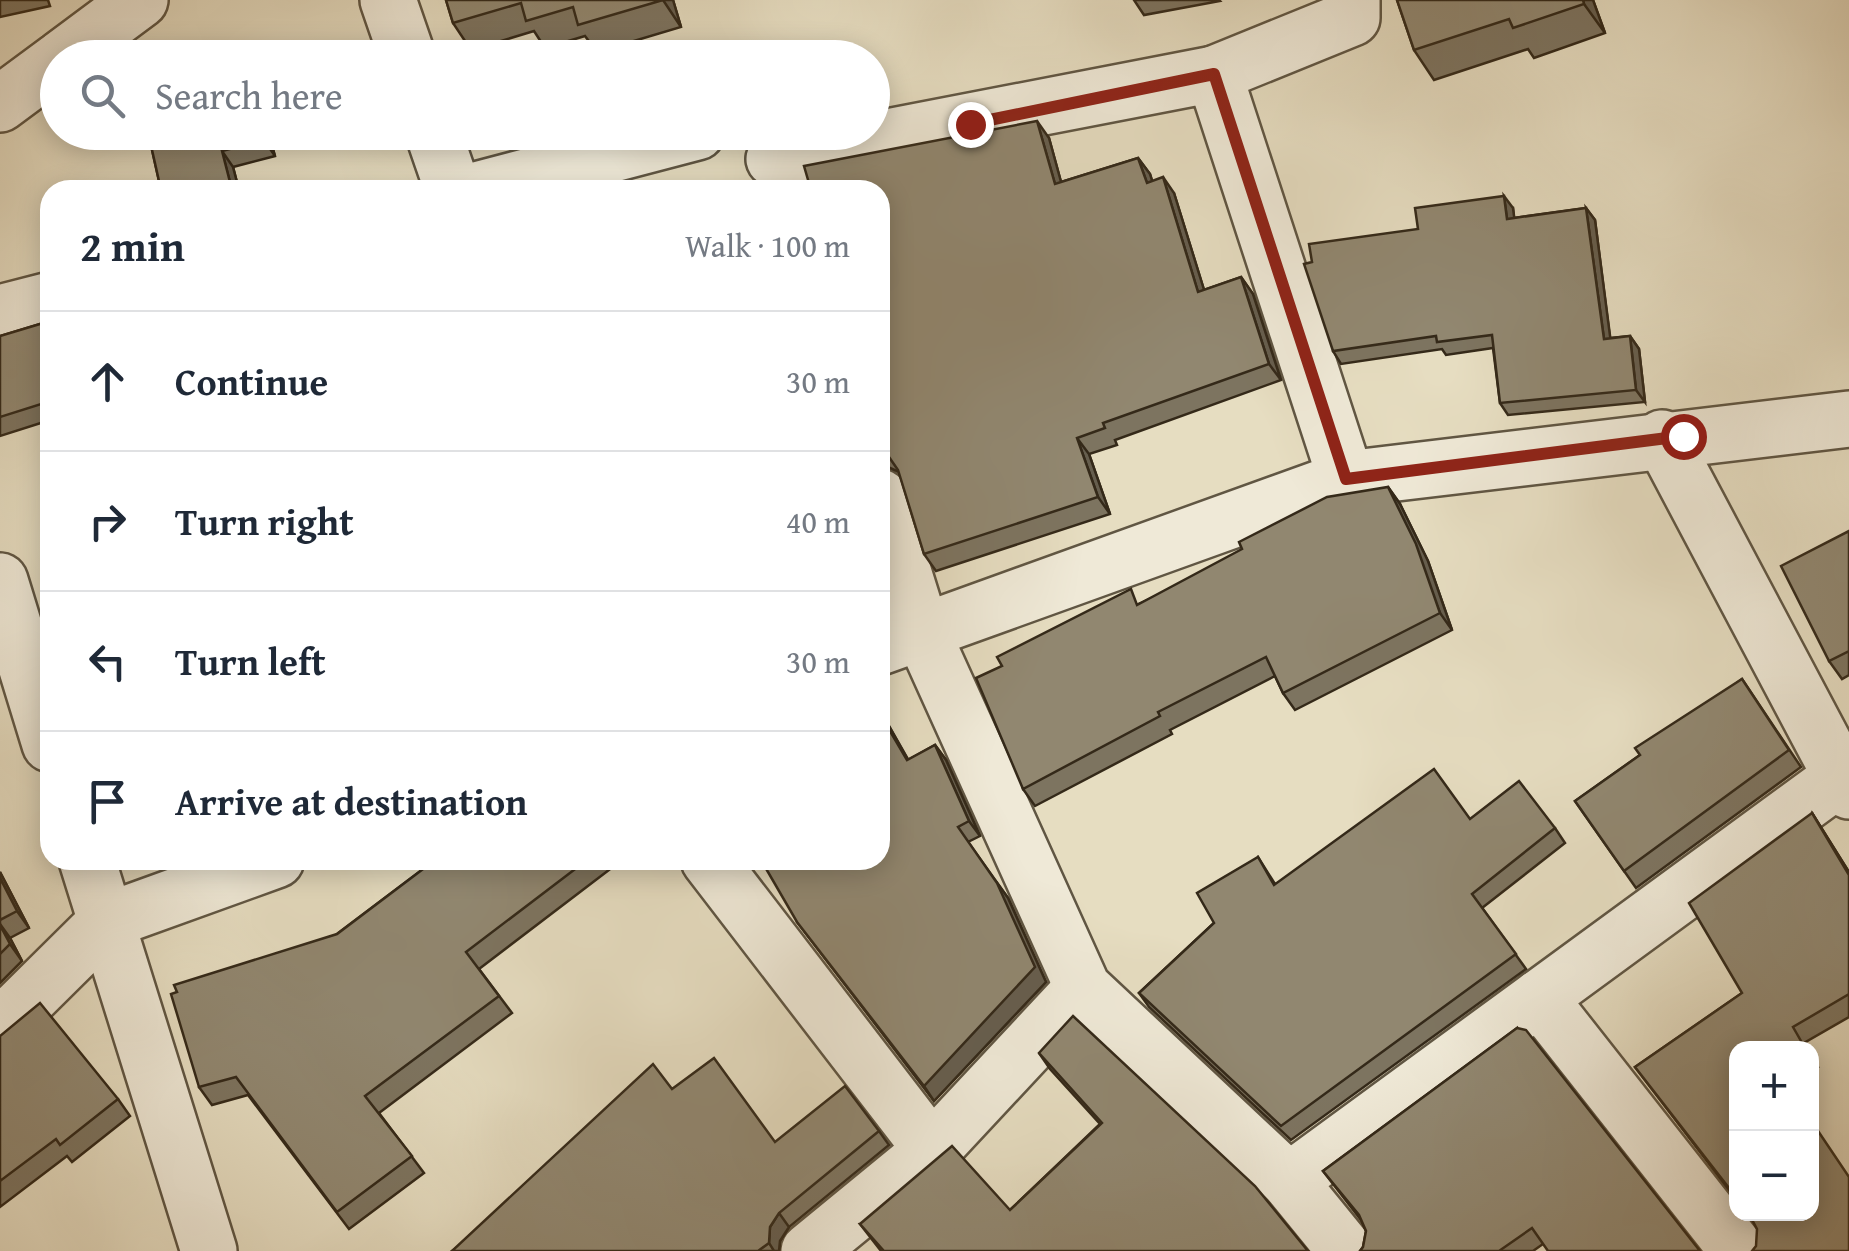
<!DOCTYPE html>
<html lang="en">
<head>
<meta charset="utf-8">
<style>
	body { margin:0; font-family:"Gentium Book Plus",serif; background:#f2f2f3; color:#1f2937 }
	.controls { position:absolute; right:30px; bottom:30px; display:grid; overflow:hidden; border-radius:20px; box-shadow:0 5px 25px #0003 }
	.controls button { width:90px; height:90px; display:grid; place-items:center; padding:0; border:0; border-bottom:2px solid #e0e1e3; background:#fff; color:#1f2937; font:50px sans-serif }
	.stop { position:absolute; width:30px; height:30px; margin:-22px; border:8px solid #8f2418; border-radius:50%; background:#fff }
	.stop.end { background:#8f2418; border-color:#fff; box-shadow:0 2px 10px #0008 }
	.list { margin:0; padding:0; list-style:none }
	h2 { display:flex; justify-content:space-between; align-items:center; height:130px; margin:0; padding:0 40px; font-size:42px }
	h2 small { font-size:32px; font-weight:400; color:#747a83 }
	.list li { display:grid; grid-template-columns:65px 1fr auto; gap:30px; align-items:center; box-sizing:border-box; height:140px; padding:0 40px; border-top:2px solid #e0e1e3 }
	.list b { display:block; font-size:38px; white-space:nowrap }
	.list em { font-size:32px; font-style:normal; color:#747a83 }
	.icon { flex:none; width:55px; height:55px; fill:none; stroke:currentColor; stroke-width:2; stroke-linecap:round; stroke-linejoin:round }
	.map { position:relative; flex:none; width:1849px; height:1251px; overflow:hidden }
	.search { position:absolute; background:#fff; box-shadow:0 5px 25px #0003; left:40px; top:40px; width:850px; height:110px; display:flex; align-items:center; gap:25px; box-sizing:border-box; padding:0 35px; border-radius:55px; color:#747a83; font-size:38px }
	.panel { position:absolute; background:#fff; box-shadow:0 5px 25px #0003; left:40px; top:180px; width:850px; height:690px; border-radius:30px }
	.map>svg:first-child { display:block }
</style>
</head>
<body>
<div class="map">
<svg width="1849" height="1251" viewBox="0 0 1849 1251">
	<rect width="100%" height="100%" fill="#e6ddc1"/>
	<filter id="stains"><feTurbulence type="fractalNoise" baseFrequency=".002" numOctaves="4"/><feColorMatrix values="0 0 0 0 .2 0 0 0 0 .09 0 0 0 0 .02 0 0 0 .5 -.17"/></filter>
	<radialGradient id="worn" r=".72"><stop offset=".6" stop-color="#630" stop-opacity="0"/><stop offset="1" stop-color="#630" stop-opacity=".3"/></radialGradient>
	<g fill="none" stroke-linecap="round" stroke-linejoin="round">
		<defs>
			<g id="minor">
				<path d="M388,0L408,58"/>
				<path d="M62,58L140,0"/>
				<path d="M1214,74L1352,18V0"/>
				<path d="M0,104L58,61"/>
				<path d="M433,132L453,190"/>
				<path d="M774,159L1214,74L1346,479"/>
				<path d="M476,190L697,132"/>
				<path d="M0,313L50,300"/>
				<path d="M1662,438L1849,791"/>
				<path d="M880,497L922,632L1083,988L1289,1181"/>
				<path d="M0,581L50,744"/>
				<path d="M880,647L1346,479L1849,419"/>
				<path d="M87,860L209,1251"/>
				<path d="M709,860L932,1150"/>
				<path d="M1539,998L1738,1251"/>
				<path d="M0,1027L107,921L276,860"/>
				<path d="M809,1251L932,1150L1083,988"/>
				<path d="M1346,1251L1289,1181L1841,777"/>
			</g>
		</defs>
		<use href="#minor" stroke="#605643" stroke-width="60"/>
		<use href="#minor" stroke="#efe9d7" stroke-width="55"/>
	</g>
	<g fill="#7d7460" stroke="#342919" stroke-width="2.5">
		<path d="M0,0H48L50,6L0,17Z"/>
		<path d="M446,0H673L681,27L597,52L585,36L545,48L534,31L471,50L453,23Z"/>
		<path d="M1134,0H1219L1220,1L1144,15Z"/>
		<path d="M1397,0H1593L1605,33L1534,58L1528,49L1434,80L1414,50Z"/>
		<path d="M148,132H268L275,156L233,167L239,190H161Z"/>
		<path d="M1049,138L1061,182L1138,158L1150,174L1152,181L1174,193L1204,290L1241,277L1253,294L1281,380L1115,440L1117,445L1089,454L1110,514L936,571L924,554L899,472L888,467H880V190Z"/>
		<path d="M1513,208L1514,218L1586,208L1595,220L1610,338L1630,336L1639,349L1645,402L1508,415L1500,403L1493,348L1446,355L1442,349L1341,364L1333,351L1418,229Z"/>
		<path d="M50,321L47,421L0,436V336Z"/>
		<path d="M1388,487L1400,504L1428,561L1452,630L1295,710L1283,693L1275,676L1170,730L1172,734L1035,806L1023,789L1002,666L1141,603Z"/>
		<path d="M1849,531V675L1842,679L1829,661Z"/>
		<path d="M1742,679L1801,767L1636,888L1575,801L1640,755Z"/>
		<path d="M880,710L908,760L935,745L946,760L980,836L968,842L1008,898L1046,982L934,1101L797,922L880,860Z"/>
		<path d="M1812,813L1849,872V1017L1804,1043L1807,1048H1736V1199L1635,1067L1742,993Z"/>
		<path d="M1470,819L1555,828L1565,843L1482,908L1526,969L1291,1140L1149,1007L1139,993L1214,923L1258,857L1275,884Z"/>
		<path d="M435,860H622L479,969L512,1013L379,1113L424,1173L349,1229L248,1095L212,1105L199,1087L337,934Z"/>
		<path d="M0,872L29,928L10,938L22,961L0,983Z"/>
		<path d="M1517,1028L1543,1244L1533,1251H1360L1363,1247L1366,1231L1361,1220L1323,1171Z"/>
		<path d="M0,1036L118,1099L130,1116L72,1162L67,1156L0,1207Z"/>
		<path d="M1039,1053L1308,1251H881L860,1224L1010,1210L1100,1124L1050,1069Z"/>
		<path d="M1812,1056L1818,1067L1812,1070Z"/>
		<path d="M672,1089L775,1142L879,1131L889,1145L789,1227L780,1241L779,1251H452Z"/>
	</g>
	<g fill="#665e4e" stroke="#342919" stroke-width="2.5">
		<path d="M663,0H673L681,27Z"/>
		<path d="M1583,0H1593L1605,33L1584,4Z"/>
		<path d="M1037,121L1049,138L1066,200L1055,184Z"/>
		<path d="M262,132H268L275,156L264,140Z"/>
		<path d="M222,151L233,167L239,190H232Z"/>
		<path d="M1138,158L1150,174L1158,199L1147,183Z"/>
		<path d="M1163,177L1174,193L1210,309L1198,292Z"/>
		<path d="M1504,196L1513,208L1516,231L1507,219Z"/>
		<path d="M1586,208L1595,220L1612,351L1604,339Z"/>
		<path d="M1241,277L1253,294L1281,380L1269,364Z"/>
		<path d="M1630,336L1639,349L1645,402L1636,390Z"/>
		<path d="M1077,438L1089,454L1110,514L1098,497Z"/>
		<path d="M1388,487L1400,504L1428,561L1452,630L1440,613Z"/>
		<path d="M880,710L917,775L907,760L880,714Z"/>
		<path d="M935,745L946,760L980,836L969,821Z"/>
		<path d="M1812,813L1849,872V875Z"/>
		<path d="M0,872L29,928L17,911L0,878Z"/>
		<path d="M997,883L1008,898L1046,982L934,1101L924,1086Z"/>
		<path d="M0,924L10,938L22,961L10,944Z"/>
		<path d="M779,1213L789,1227L780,1241L779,1251H774L769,1243L770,1227Z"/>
	</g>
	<g fill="#918770" stroke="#342919" stroke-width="2.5">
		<path d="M446,0H663L578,25L573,7L526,21L521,3L453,23Z"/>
		<path d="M1397,0H1583L1584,4L1513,28L1509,19L1414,50Z"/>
		<path d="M242,53L243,58H226Z"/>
		<path d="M1037,121L1055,184L1138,158L1147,183L1163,177L1198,292L1241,277L1269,364L1103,423L1105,428L1077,438L1098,497L924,554L898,470L889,457L880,452V190H811L804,166Z"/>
		<path d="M148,132H262L264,140L222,151L232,190H161Z"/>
		<path d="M1504,196L1507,219L1586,208L1604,339L1630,336L1636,390L1500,403L1492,335L1437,342L1436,336L1333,351L1304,264L1312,262L1309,244L1418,229L1415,208Z"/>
		<path d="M50,321V431L41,404L0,417V336Z"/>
		<path d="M1388,487L1416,544L1440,613L1283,693L1266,657L1158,712L1160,716L1023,789L976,678L1002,666L997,657L1131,589L1137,605L1242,549L1239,542L1327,497Z"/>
		<path d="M1849,531V651L1829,661L1781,566Z"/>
		<path d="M1742,679L1789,750L1624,871L1575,801L1640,755L1635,748Z"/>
		<path d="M880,714L907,760L935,745L969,821L958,827L997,883L1035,967L924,1086L797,922L761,860H880Z"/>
		<path d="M1434,769L1470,819L1519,781L1555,828L1472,894L1516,954L1281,1126L1139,993L1214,923L1197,893L1258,857L1274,885Z"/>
		<path d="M1812,813L1849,875V994L1793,1027L1805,1048H1736V1197L1635,1067L1742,993L1689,903Z"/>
		<path d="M435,860H587L466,952L499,996L365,1096L412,1156L337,1212L236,1077L199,1087L171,994L177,992L174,985L337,934Z"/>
		<path d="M0,878L17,911L0,920Z"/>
		<path d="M0,925L10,944L0,954Z"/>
		<path d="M40,1003L118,1099L60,1145L56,1139L0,1181V1036Z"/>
		<path d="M1073,1016L1255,1186L1308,1251H884L860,1224L952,1146L1010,1210L1102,1123L1039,1053Z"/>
		<path d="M1517,1028L1526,1030L1700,1251H1548L1532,1228L1499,1251H1360L1363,1247L1366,1231L1359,1215L1323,1171Z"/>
		<path d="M714,1058L775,1142L845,1086L879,1131L779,1213L770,1227L769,1243L758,1251H452L653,1064L672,1089Z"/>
		<path d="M1812,1122L1849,1177V1251H1752L1756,1246L1757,1229L1749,1214H1812Z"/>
	</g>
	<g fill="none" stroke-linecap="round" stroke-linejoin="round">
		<path stroke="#8f2418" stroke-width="12" d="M970,124L1214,74L1346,479L1683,436"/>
	</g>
	<rect width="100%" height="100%" filter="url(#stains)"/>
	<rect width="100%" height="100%" fill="url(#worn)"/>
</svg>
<div class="controls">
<button>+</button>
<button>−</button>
</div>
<div class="stop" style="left:1683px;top:436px"></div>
<div class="stop end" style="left:970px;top:124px"></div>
<div class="search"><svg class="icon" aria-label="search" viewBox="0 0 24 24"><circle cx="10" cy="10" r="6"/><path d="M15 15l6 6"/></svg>Search here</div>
<section class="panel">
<h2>2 min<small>Walk · 100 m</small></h2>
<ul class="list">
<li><svg class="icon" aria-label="ahead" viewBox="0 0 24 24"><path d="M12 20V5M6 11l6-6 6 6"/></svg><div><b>Continue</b></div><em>30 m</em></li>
<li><svg class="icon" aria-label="right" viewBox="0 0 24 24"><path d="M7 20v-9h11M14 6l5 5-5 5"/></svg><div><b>Turn right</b></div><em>40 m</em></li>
<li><svg class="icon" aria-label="left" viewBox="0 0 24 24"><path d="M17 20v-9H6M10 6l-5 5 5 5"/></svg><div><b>Turn left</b></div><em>30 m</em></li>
<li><svg class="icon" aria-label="arrive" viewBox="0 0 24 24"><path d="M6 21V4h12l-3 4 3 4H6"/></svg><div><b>Arrive at destination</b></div></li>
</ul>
</section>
</div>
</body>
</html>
